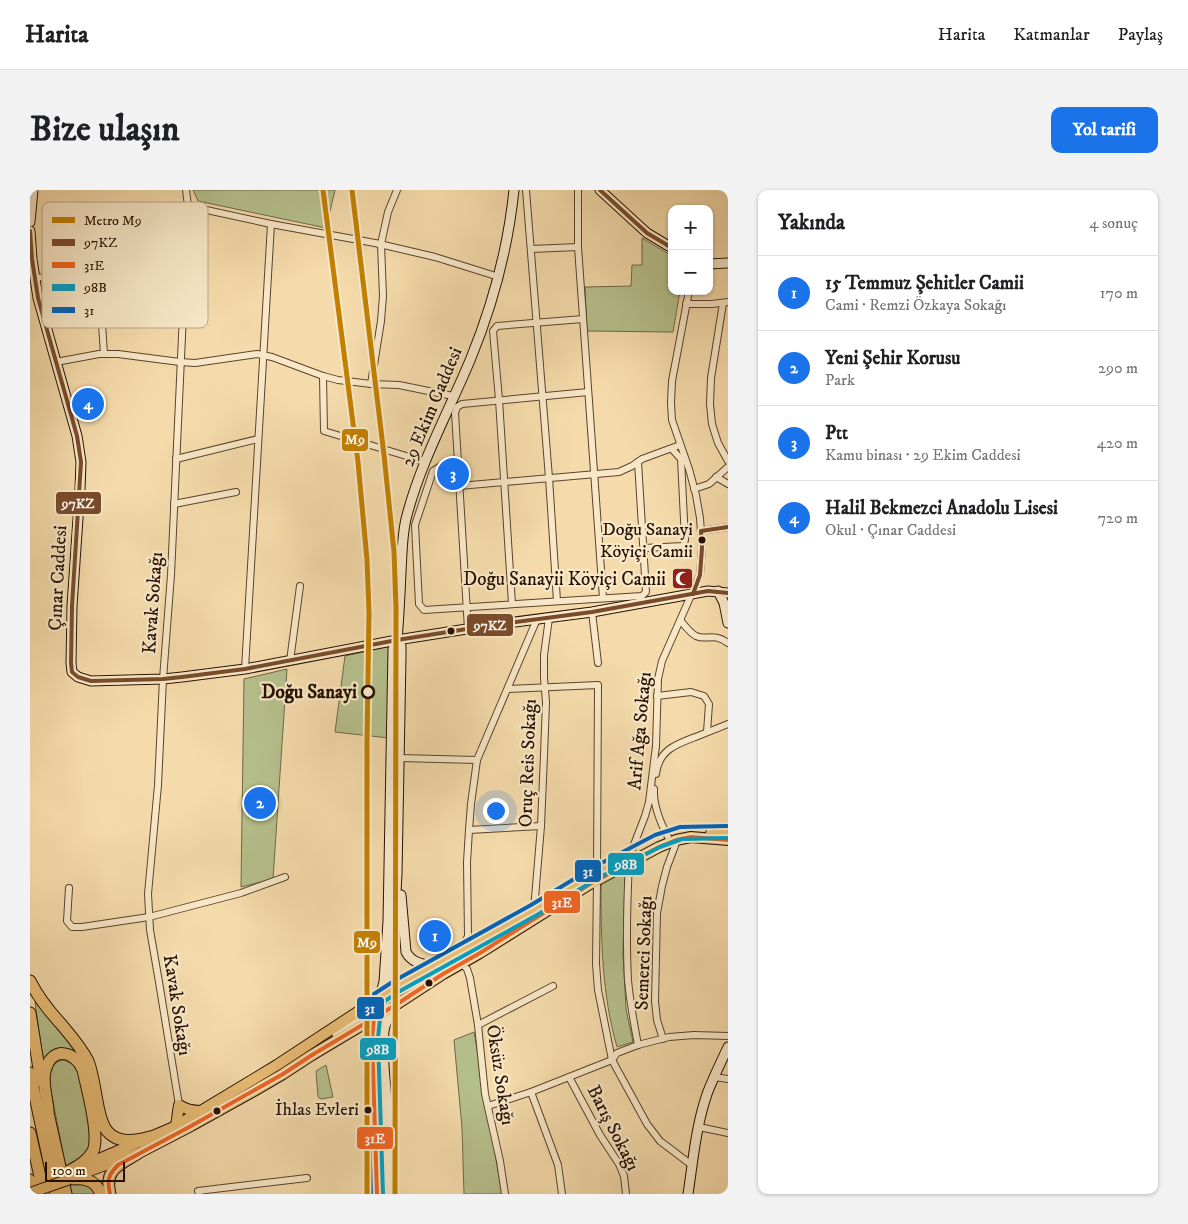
<!DOCTYPE html>
<html lang="tr">
<head>
<meta charset="utf-8">
<style>
	body { margin:0; font-family:"IM FELL DW Pica",serif; background:#f2f2f2; color:#202124 }
	.controls { position:absolute; right:15px; top:15px; display:grid; overflow:hidden; border-radius:10px; box-shadow:0 1px 4px #0004 }
	.controls button { width:45px; height:45px; display:grid; place-items:center; padding:0; border:0; border-bottom:1px solid #e0e0e0; background:#fff; color:#202124; font:25px sans-serif }
	.scale { position:absolute; left:15px; bottom:12px; width:80px; box-sizing:border-box; padding-left:5px; border:2px solid #261002; border-top:0; font-size:14px; line-height:18px; white-space:nowrap; color:#261002; -webkit-text-stroke:4px #f8e8c8; paint-order:stroke }
	.you { position:absolute; left:465px; top:620px; width:18px; height:18px; margin:-12px; border:4px solid #fff; border-radius:50%; background:#1a73e8; box-shadow:0 0 0 8px #1a73e833 }
	.badge { display:grid; place-items:center; width:32px; height:32px; border-radius:50%; background:#1a73e8; color:#fff; font-size:16px; font-weight:700 }
	.pin { position:absolute; translate:-50% -50%; border:2px solid #fff; box-shadow:0 1px 5px #0006 }
	.list { margin:0; padding:0; list-style:none }
	h2 { display:flex; justify-content:space-between; align-items:center; height:65px; margin:0; padding:0 20px; font-size:21px }
	h2 small { font-size:16px; font-weight:400; color:#757577 }
	.list li { display:grid; grid-template-columns:32px 1fr auto; gap:15px; align-items:center; box-sizing:border-box; height:75px; padding:0 20px; border-top:1px solid #e0e0e0 }
	.list b { display:block; font-size:19px; white-space:nowrap }
	.list p { margin:0; font-size:16px; white-space:nowrap; color:#757577 }
	.list em { font-size:16px; font-style:normal; color:#757577 }
	.map { position:relative; flex:none; width:698px; height:1004px; overflow:hidden; border-radius:10px }
	header { display:flex; align-items:center; gap:30px; box-sizing:border-box; height:70px; padding:0 25px; background:#fff; border-bottom:1px solid #e0e0e0 }
	header strong { font-size:24px }
	nav { display:flex; gap:28px; margin-inline-start:auto; font-size:18px }
	.intro { display:flex; align-items:center; justify-content:space-between; box-sizing:border-box; height:120px; padding:0 30px }
	h1 { margin:0; font-size:35px }
	.button { padding:12px 22px; border-radius:10px; background:#1a73e8; color:#fff; font-size:18px; font-weight:700 }
	main { display:flex; gap:30px; padding:0 30px }
	aside { flex:1; background:#fff; border-radius:10px; box-shadow:0 1px 4px #0004 }
	.map>svg:first-child { display:block }
</style>
</head>
<body>
<header>
<strong>Harita</strong>
<nav><a>Harita</a><a>Katmanlar</a><a>Paylaş</a></nav>
</header>
<div class="intro"><h1>Bize ulaşın</h1><a class="button">Yol tarifi</a></div>
<main>
<div class="map">
<svg width="698" height="1004" viewBox="0 0 698 1004">
	<rect width="100%" height="100%" fill="#f5dbab"/>
	<filter id="stains"><feTurbulence type="fractalNoise" baseFrequency=".004" numOctaves="4"/><feColorMatrix values="0 0 0 0 .2 0 0 0 0 .09 0 0 0 0 .02 0 0 0 .5 -.17"/></filter>
	<radialGradient id="worn" r=".72"><stop offset=".6" stop-color="#630" stop-opacity="0"/><stop offset="1" stop-color="#630" stop-opacity=".3"/></radialGradient>
	<g fill="#b6c18d" stroke="#6e6848">
		<path d="M163,0H305L296,38L168,11Z"/>
		<path d="M612,48L642,66V101H650L643,142L557,141L555,97L601,96L602,75H612Z"/>
		<path d="M356,457L359,458V548L305,542L315,466Z"/>
		<path d="M257,479L243,689L211,697L214,489Z"/>
		<path d="M591,683L595,685L593,764L596,819L603,852L587,857C572,805 571,751 571,697L572,692Z"/>
		<path d="M5,812L41,854L51,868L18,866L13,870Z"/>
		<path d="M444,842L472,1004H434L432,938L424,850Z"/>
		<path d="M34,870L44,875L51,888L60,941L61,953L54,967L36,978L20,896C19,883 20,872 34,870Z"/>
		<path d="M296,875L303,907L291,909L288,907L286,881Z"/>
		<path d="M46,992L60,995L67,1004H42L39,994Z"/>
	</g>
	<g fill="none" stroke-linecap="round" stroke-linejoin="round">
		<path stroke="#d6bd92" stroke-width="9" stroke-dasharray="9 4.5" stroke-linecap="butt" d="M349,835L356,816L360,797"/>
		<defs>
			<g id="street">
				<path d="M496,0L519,288L527,411"/>
				<path d="M548,0V57L573,408"/>
				<path d="M158,16L241,34L345,53L405,67L469,87"/>
				<path d="M91,38L156,42"/>
				<path d="M501,59L548,57"/>
				<path d="M68,73L74,164"/>
				<path d="M5,88L69,82"/>
				<path d="M693,113L681,188L680,214L682,234L688,253L698,271"/>
				<path d="M656,114H682L698,112"/>
				<path d="M26,172L69,164H88L150,172L165,173L227,164L242,167L293,186L308,190L341,194L369,195L423,206"/>
				<path d="M293,186L294,241L396,272"/>
				<path d="M341,194L351,131L353,106L351,54L358,22L367,0"/>
				<path d="M146,269L228,249"/>
				<path d="M428,274L411,276L403,281L385,335L389,414L394,420L612,406L616,402L608,272"/>
				<path d="M686,287L698,294"/>
				<path d="M429,296L589,282L602,276L612,269L650,255"/>
				<path d="M664,299L679,294L698,277"/>
				<path d="M144,314L206,302"/>
				<path d="M671,341L698,337"/>
				<path d="M614,358L653,356L655,350L651,269L642,259"/>
				<path d="M482,414L469,210L463,141L467,136L553,129"/>
				<path d="M562,422L568,473"/>
				<path d="M651,431C655,436 660,443 666,446C677,451 683,442 698,453"/>
				<path d="M438,439L425,223L427,217L432,214L558,202"/>
				<path d="M260,471L270,396"/>
				<path d="M215,479L241,34"/>
				<path d="M478,499L568,495L567,682"/>
				<path d="M627,506L661,502L674,506L679,514L677,542"/>
				<path d="M369,568L447,570"/>
				<path d="M626,584C629,559 647,554 668,546C678,542 688,538 698,534"/>
				<path d="M624,599C623,616 630,632 638,647"/>
				<path d="M439,640L511,636"/>
				<path d="M600,665L615,626L619,612L626,556L628,489L632,471L670,385L672,358L670,328L666,305L659,279L642,230L641,213L642,191L659,101"/>
				<path d="M599,673C597,712 596,751 598,790C600,812 604,834 608,855"/>
				<path d="M567,691L566,774L568,800L582,870L617,934L630,951L663,976"/>
				<path d="M39,698L37,731L42,737H52L119,727L211,703L255,687"/>
				<path d="M504,720L511,636L514,565L516,512L514,488V465L519,428"/>
				<path d="M432,759L438,746L437,672L439,640L441,614L447,570L507,429"/>
				<path d="M431,773L437,779L440,788L448,835L455,904L470,971L475,1004"/>
				<path d="M448,835L523,796"/>
				<path d="M633,849L627,830L625,811L627,723L632,696L637,677L645,656L646,650"/>
				<path d="M539,887L570,945L589,974L594,986L596,1004"/>
				<path d="M684,887L698,889"/>
				<path d="M501,902L528,975L532,1004"/>
				<path d="M149,915L129,792L120,740L118,704L128,595L133,489L141,385L158,16L156,0"/>
				<path d="M458,916L501,902L582,870L587,863L608,855L639,847L664,845L698,846"/>
				<path d="M669,937L698,943"/>
				<path d="M169,1004L168,1001L277,988"/>
			</g>
			<g id="secondary">
				<path d="M570,0L617,43L642,58"/>
				<path d="M0,32L3,0"/>
				<path d="M0,41L2,69L8,108L47,246L51,272L50,299L42,416L41,473L42,482L48,487L61,491L133,489L152,487L215,479L367,450L462,435L562,422L678,401L698,403"/>
				<path d="M679,74L698,73"/>
				<path d="M688,401L694,413L698,433"/>
				<path d="M371,705L376,762C382,773 392,774 403,776"/>
				<path d="M361,793L367,684L371,467V456L367,450"/>
				<path d="M307,845L338,825"/>
				<path d="M347,1004L342,848L344,828L354,792L358,731L363,459L367,450C369,427 370,405 371,382C372,365 372,346 376,329C390,273 419,221 441,168C463,114 478,58 484,0"/>
				<path d="M358,1004C360,974 359,944 357,914C356,892 351,863 354,841C355,832 361,824 364,816"/>
				<path d="M658,1004C663,971 666,936 677,904C683,888 691,872 698,857"/>
			</g>
			<g id="primary">
				<path d="M681,643L698,642"/>
				<path d="M146,936L149,915C156,920 162,921 171,921"/>
				<path d="M50,977L146,936L247,875L367,796L504,720L586,673"/>
				<path d="M41,988L96,967L107,964L161,936L224,901L253,884L282,865L364,816L413,784L450,763L560,694L629,657L646,650L661,647L698,650"/>
			</g>
			<g id="highway">
				<path d="M0,791C8,807 19,821 31,834C41,846 51,857 58,871C66,890 66,927 77,941C88,954 105,951 120,947"/>
				<path d="M0,823L11,891"/>
				<path d="M0,883L26,1004"/>
				<path d="M16,914L36,1004"/>
				<path d="M18,920C17,909 12,892 15,881C21,857 44,859 53,880C57,899 70,945 63,961C58,971 48,976 39,981"/>
				<path d="M0,943L14,1004"/>
				<path d="M40,989C54,988 65,989 71,1004"/>
				<path d="M0,990L3,1004"/>
				<path d="M80,1004C74,979 89,975 107,964"/>
			</g>
		</defs>
		<use href="#street" stroke="#5a432c" stroke-width="8"/>
		<use href="#secondary" stroke="#261002" stroke-width="11"/>
		<use href="#primary" stroke="#261002" stroke-width="12"/>
		<use href="#highway" stroke="#261002" stroke-width="13"/>
		<use href="#street" stroke="#f8e8c8" stroke-width="6"/>
		<use href="#secondary" stroke="#f8e8c8" stroke-width="9"/>
		<use href="#primary" stroke="#eabe76" stroke-width="10"/>
		<use href="#highway" stroke="#eabe76" stroke-width="11"/>
		<defs>
			<path id="primary-bridge" d="M0,1003L40,989"/>
		</defs>
		<use href="#primary-bridge" stroke="#261002" stroke-width="12" stroke-linecap="butt"/>
		<use href="#primary-bridge" stroke="#eabe76" stroke-width="10"/>
		<defs>
			<g id="bus-1">
				<path d="M570,0L617,43L642,58"/>
				<path d="M0,41L2,69L8,108L47,246L51,272L42,416L41,473L42,482L48,487L61,491L133,489L152,487L215,479L367,450L462,435L562,422L678,401L698,403"/>
				<path d="M663,404L670,385L672,358L671,341L698,337"/>
			</g>
			<g id="bus-2">
				<path d="M347,818L344,828L342,848L347,1004"/>
				<path d="M80,1004C77,990 78,985 88,975L161,936L253,884L282,865L364,816L413,784L450,763L560,694L629,657L646,650L661,647L698,650"/>
			</g>
			<path id="bus-3" d="M353,1004L348,848L350,829L355,811L370,801L507,725L570,687L630,657L652,649L698,648"/>
			<path id="bus-4" d="M341,1004L336,848L338,827L344,804L364,791L501,715L564,677L625,645L650,637L697,636"/>
		</defs>
		<use href="#bus-1" stroke="#f8e8c8" stroke-width="8"/>
		<use href="#bus-2" stroke="#f8e8c8" stroke-width="8"/>
		<use href="#bus-3" stroke="#f8e8c8" stroke-width="8"/>
		<use href="#bus-4" stroke="#f8e8c8" stroke-width="8"/>
		<use href="#bus-1" stroke="#7a4b2a" stroke-width="4"/>
		<use href="#bus-2" stroke="#f26522" stroke-width="4"/>
		<use href="#bus-3" stroke="#02a1c4" stroke-width="4"/>
		<use href="#bus-4" stroke="#0065bd" stroke-width="4"/>
		<defs>
			<g id="metro-1">
				<path d="M293,0L328,272L337,370L339,423L337,551V1004"/>
				<path d="M322,0L354,265L364,362L366,418L365,1004"/>
			</g>
		</defs>
		<use href="#metro-1" stroke="#f8e8c8" stroke-width="9"/>
		<use href="#metro-1" stroke="#c38000" stroke-width="5"/>
	</g>
	<defs>
		<symbol id="mosque-square" viewBox="-11 -11 22 22"><rect x="-9" y="-9" width="18" height="18" rx="4" fill="#8f2418" stroke="#f8e8c8"/><path d="M3.5-4.9A6 6 0 1 0 3.5 4.9A5 5 0 1 1 3.5-4.9Z" fill="#fff"/></symbol>
	</defs>
	<g fill-rule="evenodd">
		<use href="#mosque-square" x="640" y="376" width="25" height="25"/>
	</g>
	<g fill="#261002" stroke="#f8e8c8" stroke-width="2">
		<circle cx="672" cy="350" r="4.5"/>
		<circle cx="421" cy="441" r="4.5"/>
		<circle cx="399" cy="793" r="4.5"/>
		<circle cx="338" cy="920" r="4.5"/>
		<circle cx="187" cy="921" r="4.5"/>
	</g>
	<circle fill="#f8e8c8" stroke="#261002" stroke-width="2.5" cx="338" cy="502" r="6"/>
	<g text-anchor="middle" dominant-baseline="central" stroke-width="4.5" stroke-linejoin="round" paint-order="stroke">
		<g font-size="18" fill="#261002" stroke="#f8e8c8" text-anchor="end">
			<text x="663" y="340">Doğu Sanayi<tspan x="663" dy="22">Köyiçi Camii</tspan></text>
			<text x="329" y="920">İhlas Evleri</text>
		</g>
		<g font-size="19" fill="#261002" stroke="#f8e8c8">
			<text transform="translate(402 217) rotate(-67)">29 Ekim Caddesi</text>
			<text transform="translate(28 388) rotate(-87)">Çınar Caddesi</text>
			<text transform="translate(123 413) rotate(-86)">Kavak Sokağı</text>
			<text transform="translate(610 541) rotate(-85)">Arif Ağa Sokağı</text>
			<text transform="translate(498 573) rotate(-88)">Oruç Reis Sokağı</text>
			<text transform="translate(614 763) rotate(-88)">Semerci Sokağı</text>
			<text transform="translate(147 815) rotate(81)">Kavak Sokağı</text>
			<text transform="translate(470 885) rotate(81)">Öksüz Sokağı</text>
			<text transform="translate(583 938) rotate(63)">Barış Sokağı</text>
		</g>
		<g font-size="19" fill="#261002" stroke="#f8e8c8" text-anchor="end">
			<text x="636" y="389">Doğu Sanayii Köyiçi Camii</text>
		</g>
		<g font-size="19" font-weight="bold" fill="#261002" stroke="#f8e8c8" text-anchor="end">
			<text x="327" y="502">Doğu Sanayi</text>
		</g>
	</g>
	<rect x="12" y="12" width="166" height="126" rx="8" fill="#f8e8c8" stroke="#b9a78d" stroke-width="1"/>
	<rect x="22" y="27" width="23" height="6" fill="#c38000"/>
	<rect x="22" y="49" width="23" height="7" fill="#7a4b2a"/>
	<rect x="22" y="72" width="23" height="6" fill="#f26522"/>
	<rect x="22" y="94" width="23" height="7" fill="#02a1c4"/>
	<rect x="22" y="117" width="23" height="6" fill="#0065bd"/>
	<g font-size="14" fill="#261002">
		<text x="54" y="35">Metro M9</text>
		<text x="54" y="57">97KZ</text>
		<text x="54" y="80">31E</text>
		<text x="54" y="102">98B</text>
		<text x="54" y="125">31</text>
	</g>
	<g stroke="#f8e8c8" stroke-width="2">
		<rect x="311" y="238" width="28" height="24" rx="5" fill="#c38000"/>
		<rect x="25" y="301" width="47" height="24" rx="5" fill="#7a4b2a"/>
		<rect x="436" y="423" width="48" height="24" rx="5" fill="#7a4b2a"/>
		<rect x="577" y="662" width="38" height="24" rx="5" fill="#02a1c4"/>
		<rect x="544" y="669" width="28" height="24" rx="5" fill="#0065bd"/>
		<rect x="513" y="700" width="38" height="24" rx="5" fill="#f26522"/>
		<rect x="323" y="740" width="28" height="24" rx="5" fill="#c38000"/>
		<rect x="326" y="806" width="29" height="24" rx="5" fill="#0065bd"/>
		<rect x="329" y="847" width="38" height="24" rx="5" fill="#02a1c4"/>
		<rect x="326" y="936" width="38" height="24" rx="5" fill="#f26522"/>
	</g>
	<g font-size="14" text-anchor="middle" font-weight="bold" fill="#fff">
		<text x="325" y="254">M9</text>
		<text x="48" y="318">97KZ</text>
		<text x="460" y="440">97KZ</text>
		<text x="596" y="679">98B</text>
		<text x="558" y="686">31</text>
		<text x="532" y="717">31E</text>
		<text x="337" y="757">M9</text>
		<text x="340" y="823">31</text>
		<text x="348" y="864">98B</text>
		<text x="345" y="953">31E</text>
	</g>
	<rect width="100%" height="100%" filter="url(#stains)"/>
	<rect width="100%" height="100%" fill="url(#worn)"/>
</svg>
<div class="controls">
<button>+</button>
<button>−</button>
</div>
<div class="scale">100 m</div>
<div class="you"></div>
<div class="pin badge" style="left:405px;top:746px">1</div>
<div class="pin badge" style="left:230px;top:613px">2</div>
<div class="pin badge" style="left:423px;top:284px">3</div>
<div class="pin badge" style="left:58px;top:214px">4</div>
</div>
<aside>
<h2>Yakında<small>4 sonuç</small></h2>
<ul class="list">
<li><span class="badge">1</span><div><b>15 Temmuz Şehitler Camii</b><p>Cami · Remzi Özkaya Sokağı</p></div><em>170 m</em></li>
<li><span class="badge">2</span><div><b>Yeni Şehir Korusu</b><p>Park</p></div><em>290 m</em></li>
<li><span class="badge">3</span><div><b>Ptt</b><p>Kamu binası · 29 Ekim Caddesi</p></div><em>420 m</em></li>
<li><span class="badge">4</span><div><b>Halil Bekmezci Anadolu Lisesi</b><p>Okul · Çınar Caddesi</p></div><em>720 m</em></li>
</ul>
</aside>
</main>
</body>
</html>
